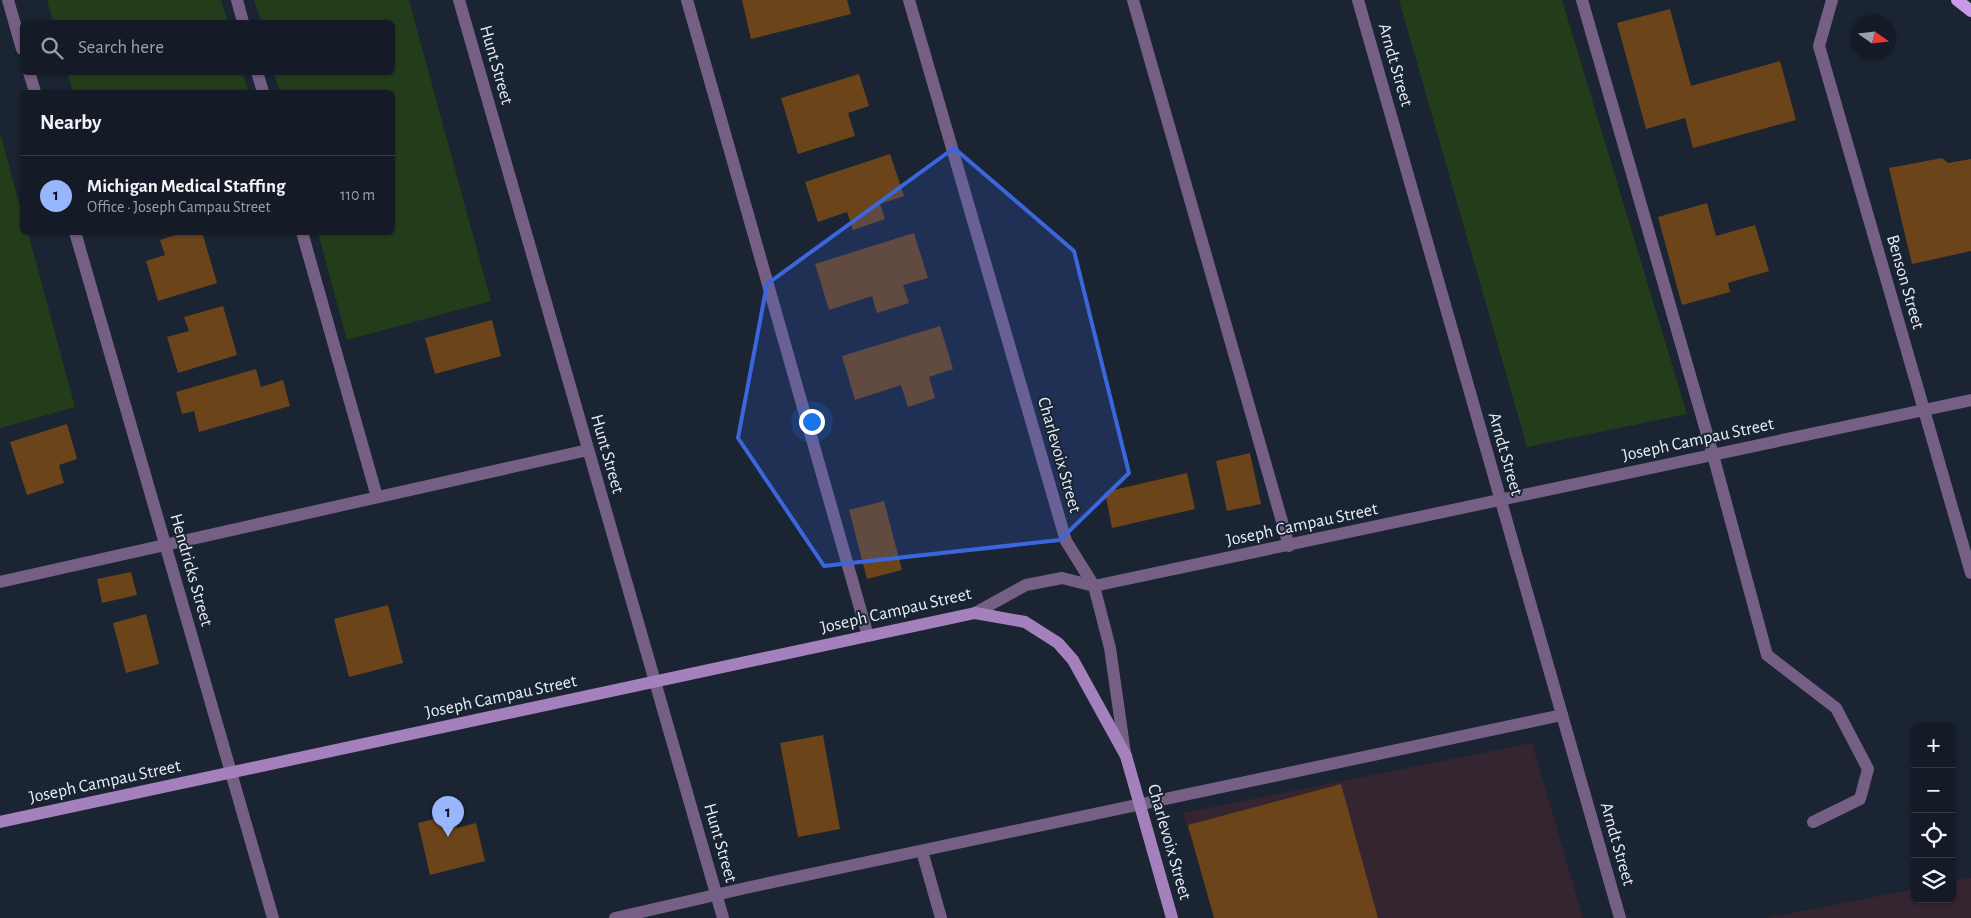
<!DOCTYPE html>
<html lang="en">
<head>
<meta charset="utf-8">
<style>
	body { margin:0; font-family:"Alegreya Sans",sans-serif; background:#212832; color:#f1f3f6 }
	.controls { position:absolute; right:15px; bottom:15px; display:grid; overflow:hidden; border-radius:8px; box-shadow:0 1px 4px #0004 }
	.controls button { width:45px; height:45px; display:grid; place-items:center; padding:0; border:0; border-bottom:1px solid #333943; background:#141b26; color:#f1f3f6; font:25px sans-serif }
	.compass { position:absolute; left:1851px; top:15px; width:45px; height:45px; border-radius:50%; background:#141b26; box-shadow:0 1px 4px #0004; rotate:104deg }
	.you { position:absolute; left:811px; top:421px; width:18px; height:18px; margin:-12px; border:4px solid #fff; border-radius:50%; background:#1a73e8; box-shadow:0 0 0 8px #1a73e833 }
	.badge { display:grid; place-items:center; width:32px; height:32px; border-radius:50%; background:#98b6fd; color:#111; font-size:16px; font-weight:700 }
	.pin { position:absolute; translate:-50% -41px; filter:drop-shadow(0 1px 2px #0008) }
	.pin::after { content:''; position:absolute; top:26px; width:18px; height:15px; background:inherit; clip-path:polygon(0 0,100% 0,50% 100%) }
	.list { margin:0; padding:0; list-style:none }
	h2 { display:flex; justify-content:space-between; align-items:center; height:65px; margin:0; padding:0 20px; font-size:21px }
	h2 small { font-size:16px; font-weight:400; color:#9da1a7 }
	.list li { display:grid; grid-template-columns:32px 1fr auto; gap:15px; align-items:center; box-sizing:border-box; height:80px; padding:0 20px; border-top:1px solid #333943 }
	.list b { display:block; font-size:19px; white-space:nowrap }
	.list p { margin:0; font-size:16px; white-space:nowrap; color:#9da1a7 }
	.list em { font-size:16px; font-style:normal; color:#9da1a7 }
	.icon { flex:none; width:28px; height:28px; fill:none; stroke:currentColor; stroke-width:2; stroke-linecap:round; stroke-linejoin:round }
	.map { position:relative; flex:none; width:1971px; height:918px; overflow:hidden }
	.search { position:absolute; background:#141b26; box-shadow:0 1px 4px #0004; left:20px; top:20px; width:375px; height:55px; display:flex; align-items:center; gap:12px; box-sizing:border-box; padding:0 18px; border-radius:8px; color:#9da1a7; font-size:19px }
	.panel { position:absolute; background:#141b26; box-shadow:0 1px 4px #0004; left:20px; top:90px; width:375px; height:145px; border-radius:8px }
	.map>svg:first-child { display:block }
</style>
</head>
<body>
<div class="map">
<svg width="1971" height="918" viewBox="0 0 1971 918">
	<rect width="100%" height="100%" fill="#1a2432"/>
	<g fill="#352531">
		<path d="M1532,743L1583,918H1215L1183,813Z"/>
		<path d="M1971,878V918H1766L1915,889V899H1952V881Z"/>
	</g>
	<g fill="#233d1b">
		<path d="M47,0H221L228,22H53Z"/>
		<path d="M254,0H409L491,301L347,340L318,233L392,232V92H280L274,73L392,72V22H261Z"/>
		<path d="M1399,0H1562L1687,414L1527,447Z"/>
		<path d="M67,73H243L248,92H73Z"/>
		<path d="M0,132L22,214V232L28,233L75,407L0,428Z"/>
	</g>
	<g fill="#6b441a">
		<path d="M742,0H847L851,14L751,39Z"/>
		<path d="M1670,9L1691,86L1780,61L1796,120L1693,148L1685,118L1646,129L1617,23Z"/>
		<path d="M859,74L869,106L848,113L855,136L798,154L781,98Z"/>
		<path d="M890,154L904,196L880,204L885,219L853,230L847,212L818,222L805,182Z"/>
		<path d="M1942,158L1948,163L1971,159V251L1912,264L1889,168Z"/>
		<path d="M1707,203L1716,236L1755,225L1769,271L1728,283L1730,292L1682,305L1658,217Z"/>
		<path d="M185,232H202L217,283L158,301L146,261L165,255L160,240Z"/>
		<path d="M914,233L928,278L903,285L909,303L877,313L872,296L829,310L815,264Z"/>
		<path d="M223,306L237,355L178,373L167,337L189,331L184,317Z"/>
		<path d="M492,320L501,356L435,374L425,338Z"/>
		<path d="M940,326L953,369L929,377L935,398L908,407L901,385L855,400L842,356Z"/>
		<path d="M256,369L261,387L283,380L290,406L199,432L194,411L182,414L176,392Z"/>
		<path d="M67,424L77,459L59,465L64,483L27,495L10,442Z"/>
		<path d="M1250,453L1261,504L1227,511L1216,461Z"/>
		<path d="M1187,473L1195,509L1112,528L1105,492Z"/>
		<path d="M884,501L902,570L867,579L849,510Z"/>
		<path d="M131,572L137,595L102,603L97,579Z"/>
		<path d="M388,605L403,663L349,677L334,619Z"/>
		<path d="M146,614L159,664L126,673L113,623Z"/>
		<path d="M823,735L840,829L798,837L780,743Z"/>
		<path d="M1341,784L1378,918H1214L1188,825Z"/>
		<path d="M454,814L457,828L476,823L485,861L430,875L418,823Z"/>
	</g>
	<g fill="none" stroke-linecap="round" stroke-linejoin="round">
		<g stroke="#755f84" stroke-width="12">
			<path d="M237,0L243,22"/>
			<path d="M687,0L868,636"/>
			<path d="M1133,0L1289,546"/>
			<path d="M1582,0L1713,455L1767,655L1836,708L1868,769L1860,799L1813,822"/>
			<path d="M257,72L263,92"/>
			<path d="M302,232L377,497"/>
			<path d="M0,582L588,450"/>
			<path d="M922,851L941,918"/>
			<path d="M615,918L750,887L1562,715"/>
		</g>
		<g stroke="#755f84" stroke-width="12">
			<path d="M8,0L22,49"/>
			<path d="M459,0L723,918"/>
			<path d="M909,0L1066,541L1094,586L1110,648L1125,753"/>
			<path d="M1358,0L1620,918"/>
			<path d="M1832,0L1819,46L1971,573"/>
			<path d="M29,72L35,92"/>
			<path d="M75,232L273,918"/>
			<path d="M975,613L1026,585L1062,578L1094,586L1971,400"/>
		</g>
		<path stroke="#a481bc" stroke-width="12" d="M0,822L975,613L1025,622L1058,643L1073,660L1126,756L1172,918"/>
		<path stroke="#c89ae7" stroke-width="12" d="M1957,0L1971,11"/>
	</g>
	<path fill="#3b66dd" fill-opacity="0.2" stroke="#3b66dd" stroke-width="4" stroke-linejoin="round" d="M954,148L1074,251L1129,473L1060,540L824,566L738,438L767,284Z"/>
	<g text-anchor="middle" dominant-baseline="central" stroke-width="4" stroke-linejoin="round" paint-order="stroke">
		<g font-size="18" fill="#e6eef7" stroke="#1a2432">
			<text transform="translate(496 65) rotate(74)">Hunt Street</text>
			<text transform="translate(1395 65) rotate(74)">Arndt Street</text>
			<text transform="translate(1905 282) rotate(74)">Benson Street</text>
			<text transform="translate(1698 440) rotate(-12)">Joseph Campau Street</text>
			<text transform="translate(607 454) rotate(74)">Hunt Street</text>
			<text transform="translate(1505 454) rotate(74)">Arndt Street</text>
			<text transform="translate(1059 455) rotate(74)">Charlevoix Street</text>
			<text transform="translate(1302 525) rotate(-12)">Joseph Campau Street</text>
			<text transform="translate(191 570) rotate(74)">Hendricks Street</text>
			<text transform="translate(896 611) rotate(-13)">Joseph Campau Street</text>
			<text transform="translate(501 697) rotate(-12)">Joseph Campau Street</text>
			<text transform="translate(105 782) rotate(-12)">Joseph Campau Street</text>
			<text transform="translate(1169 842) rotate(74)">Charlevoix Street</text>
			<text transform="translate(720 843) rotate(74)">Hunt Street</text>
			<text transform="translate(1617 844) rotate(74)">Arndt Street</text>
		</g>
	</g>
</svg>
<div class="controls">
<button>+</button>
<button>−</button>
<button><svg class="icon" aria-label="locate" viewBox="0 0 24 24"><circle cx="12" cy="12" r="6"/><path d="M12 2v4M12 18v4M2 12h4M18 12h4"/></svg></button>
<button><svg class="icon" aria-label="layers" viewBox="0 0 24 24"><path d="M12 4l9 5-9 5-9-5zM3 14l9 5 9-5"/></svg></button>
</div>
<svg class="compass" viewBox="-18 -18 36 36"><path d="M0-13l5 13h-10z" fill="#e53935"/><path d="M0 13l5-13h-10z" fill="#9da1a7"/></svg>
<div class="you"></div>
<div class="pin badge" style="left:448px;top:837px">1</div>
<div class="search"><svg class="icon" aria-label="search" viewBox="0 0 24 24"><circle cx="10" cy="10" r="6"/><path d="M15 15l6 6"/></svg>Search here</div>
<section class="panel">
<h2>Nearby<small></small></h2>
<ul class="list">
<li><span class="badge">1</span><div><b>Michigan Medical Staffing</b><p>Office · Joseph Campau Street</p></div><em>110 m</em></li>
</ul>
</section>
</div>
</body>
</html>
